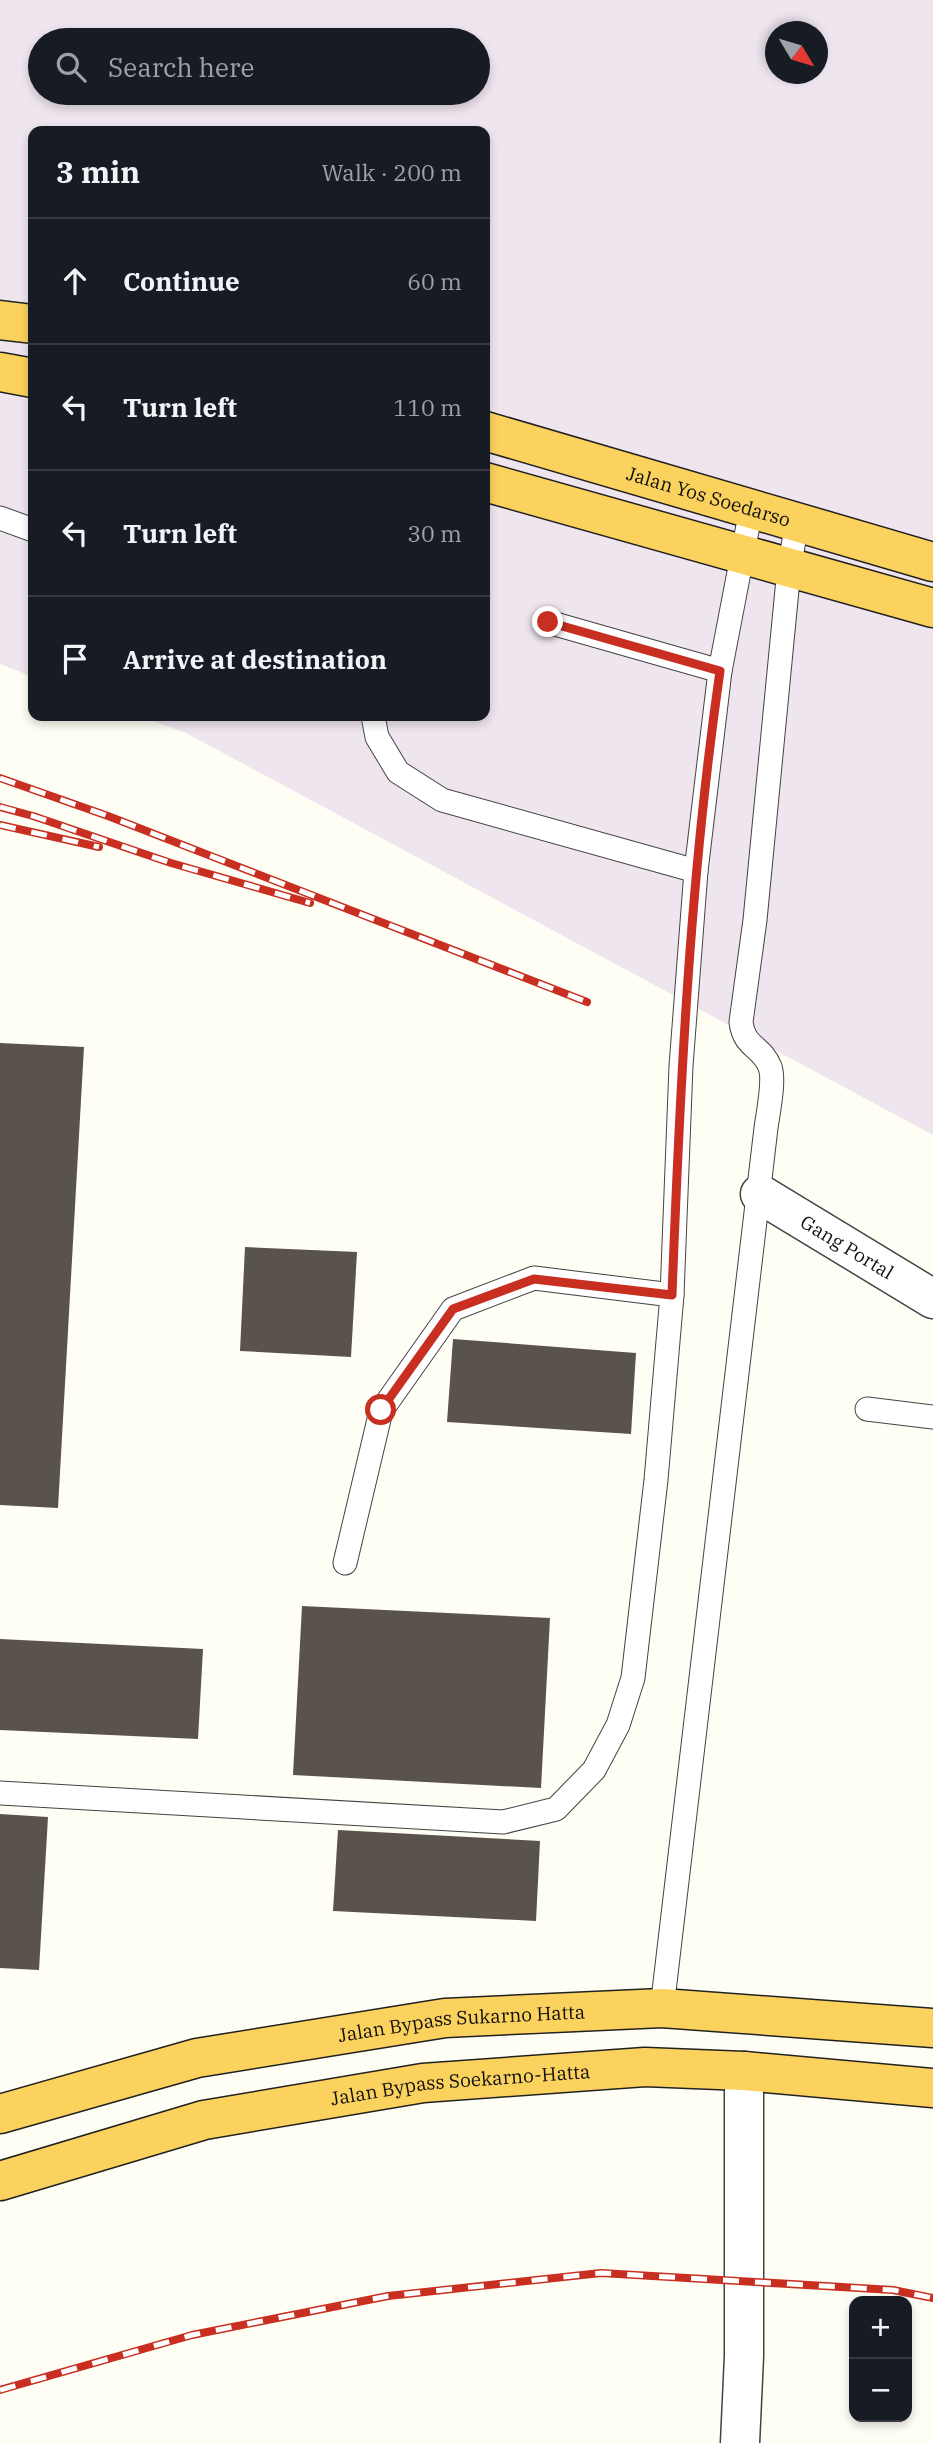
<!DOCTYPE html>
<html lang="en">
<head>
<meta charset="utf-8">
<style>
	body { margin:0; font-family:"IBM Plex Serif",serif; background:#20242c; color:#f1f3f6 }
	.controls { position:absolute; right:21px; bottom:21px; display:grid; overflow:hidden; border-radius:14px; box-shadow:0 4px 10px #0003 }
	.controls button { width:63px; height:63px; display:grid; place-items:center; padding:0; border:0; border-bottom:2px solid #363941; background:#171b24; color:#f1f3f6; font:35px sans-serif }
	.compass { position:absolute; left:765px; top:21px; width:63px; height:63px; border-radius:50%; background:#171b24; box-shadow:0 4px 10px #0003; rotate:128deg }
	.stop { position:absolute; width:21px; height:21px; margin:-16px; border:5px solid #c82f21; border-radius:50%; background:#fff }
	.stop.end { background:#c82f21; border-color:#fff; box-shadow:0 2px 7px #0008 }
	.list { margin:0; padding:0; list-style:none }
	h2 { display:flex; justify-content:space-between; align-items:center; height:91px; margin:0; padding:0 28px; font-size:30px }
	h2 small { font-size:23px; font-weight:400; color:#9ea1a6 }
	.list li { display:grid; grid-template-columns:46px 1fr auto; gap:21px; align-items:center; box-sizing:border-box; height:126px; padding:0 28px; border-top:2px solid #363941 }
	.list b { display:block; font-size:26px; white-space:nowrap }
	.list em { font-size:23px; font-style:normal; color:#9ea1a6 }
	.icon { flex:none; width:38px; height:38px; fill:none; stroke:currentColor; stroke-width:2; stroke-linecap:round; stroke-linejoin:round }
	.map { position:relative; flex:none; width:933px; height:2443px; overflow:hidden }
	.search { position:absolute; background:#171b24; box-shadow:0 4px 10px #0003; left:28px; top:28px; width:462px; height:77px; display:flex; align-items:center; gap:18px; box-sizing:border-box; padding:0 24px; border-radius:38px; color:#9ea1a6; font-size:26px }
	.panel { position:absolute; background:#171b24; box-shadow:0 4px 10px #0003; left:28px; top:126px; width:462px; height:595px; border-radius:14px }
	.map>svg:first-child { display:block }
</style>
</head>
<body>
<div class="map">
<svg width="933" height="2443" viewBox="0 0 933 2443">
	<rect width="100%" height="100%" fill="#fffef4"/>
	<path fill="#efe5ef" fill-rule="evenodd" d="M0,0H933V1135L186,733L140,716H485V131H33V677L0,664ZM776,32H818V74H776ZM40,40H478V93H40Z"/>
	<g fill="#5a534c">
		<path d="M0,1043L84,1047L58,1508L0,1505Z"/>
		<path d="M245,1247L357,1252L351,1357L240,1351Z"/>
		<path d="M453,1339L636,1353L631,1434L447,1422Z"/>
		<path d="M302,1606L550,1618L541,1788L293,1775Z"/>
		<path d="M0,1639L203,1649L198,1739L0,1730Z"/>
		<path d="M0,1814L48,1817L39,1970L0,1968Z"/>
		<path d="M338,1830L540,1841L536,1921L333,1911Z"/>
	</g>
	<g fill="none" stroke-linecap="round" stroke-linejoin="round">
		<defs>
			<g id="service">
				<path d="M0,518L33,530"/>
				<path d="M720,671L751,510"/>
				<path d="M373,716L377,737L398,772L442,800L696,871"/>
				<path d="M867,1409L933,1417"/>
				<path d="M345,1563L381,1411L453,1309L534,1278L672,1295"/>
				<path d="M0,1793L503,1822L556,1809L594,1770L618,1725L633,1678L656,1480L672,1295L681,1066L696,871L720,671L548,622"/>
				<path d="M662,2008L766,1128C768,1113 775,1080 770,1067C762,1046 744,1048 741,1022L755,920L789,569L797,523"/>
			</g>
			<g id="minor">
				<path id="s1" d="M760,1194L933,1299"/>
				<path d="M740,2443L744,2356V2071"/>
			</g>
			<g id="trunk">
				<path d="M0,320L33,324"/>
				<path d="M0,372L33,378"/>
				<path id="s2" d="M485,431L933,562"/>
				<path d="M485,482L933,608"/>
				<path id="s3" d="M0,2114L197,2058L445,2018L662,2008L933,2028"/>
				<path id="s4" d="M0,2181L204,2120L423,2083L645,2067L744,2071L933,2088"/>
			</g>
		</defs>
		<use href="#service" stroke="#434343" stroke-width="25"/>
		<use href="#minor" stroke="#434343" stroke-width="41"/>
		<use href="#trunk" stroke="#212121" stroke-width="41"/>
		<use href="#service" stroke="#fff" stroke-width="23"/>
		<use href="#minor" stroke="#fff" stroke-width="38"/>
		<use href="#trunk" stroke="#fcd25e" stroke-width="38"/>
		<defs>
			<g id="rail">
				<path d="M0,778L108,816L587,1002"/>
				<path d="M0,807L33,816L171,863L310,903"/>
				<path d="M0,825L99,847"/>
				<path d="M0,2390L192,2335L388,2296L601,2273L893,2290L933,2298"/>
			</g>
		</defs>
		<use href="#rail" stroke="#c82f21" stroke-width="8"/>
		<use href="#rail" stroke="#fff" stroke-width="5" stroke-dasharray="16" stroke-linecap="butt"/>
	</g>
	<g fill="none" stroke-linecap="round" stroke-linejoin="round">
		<path stroke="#c82f21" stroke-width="9" d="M381,1410L453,1309L534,1279L672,1295C680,1086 690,878 720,671L548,622"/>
	</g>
	<g text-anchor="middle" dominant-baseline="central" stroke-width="7" stroke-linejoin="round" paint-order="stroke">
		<g font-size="19" fill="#101010" stroke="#fff">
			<text stroke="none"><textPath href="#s2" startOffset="233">Jalan Yos Soedarso</textPath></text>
			<text stroke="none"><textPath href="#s1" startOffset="102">Gang Portal</textPath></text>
			<text stroke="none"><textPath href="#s3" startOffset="472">Jalan Bypass Sukarno Hatta</textPath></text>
			<text stroke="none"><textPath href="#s4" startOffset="472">Jalan Bypass Soekarno-Hatta</textPath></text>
		</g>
	</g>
</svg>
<div class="controls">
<button>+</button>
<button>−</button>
</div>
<svg class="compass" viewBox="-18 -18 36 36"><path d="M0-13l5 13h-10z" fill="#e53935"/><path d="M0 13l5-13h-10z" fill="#9ea1a6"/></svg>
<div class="stop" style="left:381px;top:1410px"></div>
<div class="stop end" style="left:548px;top:622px"></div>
<div class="search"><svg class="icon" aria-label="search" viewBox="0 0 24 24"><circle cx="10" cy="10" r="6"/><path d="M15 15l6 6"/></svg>Search here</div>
<section class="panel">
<h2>3 min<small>Walk · 200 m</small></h2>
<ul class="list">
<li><svg class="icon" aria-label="ahead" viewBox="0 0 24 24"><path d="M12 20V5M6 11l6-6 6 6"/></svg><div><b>Continue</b></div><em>60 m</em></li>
<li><svg class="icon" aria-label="left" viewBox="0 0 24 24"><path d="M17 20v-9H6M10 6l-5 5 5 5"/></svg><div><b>Turn left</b></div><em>110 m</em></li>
<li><svg class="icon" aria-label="left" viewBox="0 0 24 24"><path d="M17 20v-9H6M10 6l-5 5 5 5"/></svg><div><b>Turn left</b></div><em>30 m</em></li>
<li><svg class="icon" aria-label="arrive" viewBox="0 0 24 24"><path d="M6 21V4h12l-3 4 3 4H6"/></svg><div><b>Arrive at destination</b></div></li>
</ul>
</section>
</div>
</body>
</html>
